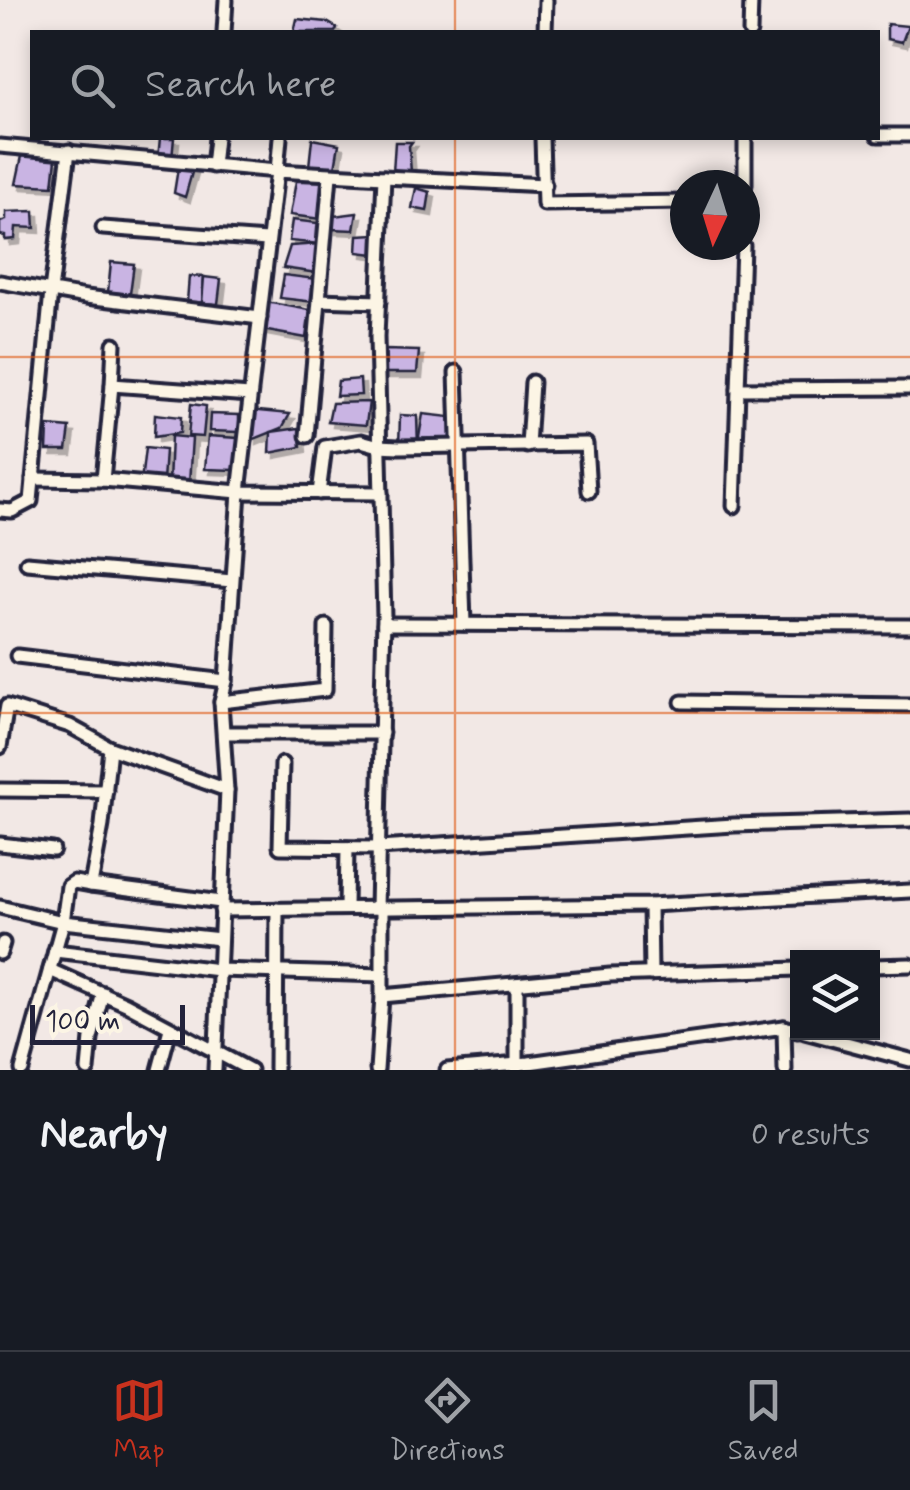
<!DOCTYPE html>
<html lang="en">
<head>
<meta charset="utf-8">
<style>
	body { margin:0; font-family:Mynerve,sans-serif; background:#242831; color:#f1f3f6 }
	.controls { position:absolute; right:30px; bottom:30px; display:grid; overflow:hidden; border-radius:0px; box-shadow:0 5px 15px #0003 }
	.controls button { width:90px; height:90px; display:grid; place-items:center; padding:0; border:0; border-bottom:2px solid #363941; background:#171b24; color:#f1f3f6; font:50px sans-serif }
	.compass { position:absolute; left:670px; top:170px; width:90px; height:90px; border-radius:50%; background:#171b24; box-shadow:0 5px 15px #0003; rotate:184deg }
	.scale { position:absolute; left:30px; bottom:25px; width:155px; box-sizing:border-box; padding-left:10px; border:5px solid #22223b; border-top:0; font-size:28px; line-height:35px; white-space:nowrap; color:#22223b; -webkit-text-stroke:8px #fcf5e5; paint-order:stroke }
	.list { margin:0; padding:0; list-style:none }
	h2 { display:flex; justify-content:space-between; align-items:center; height:130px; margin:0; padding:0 40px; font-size:42px }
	h2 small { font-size:32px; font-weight:400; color:#9ea1a6 }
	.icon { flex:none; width:55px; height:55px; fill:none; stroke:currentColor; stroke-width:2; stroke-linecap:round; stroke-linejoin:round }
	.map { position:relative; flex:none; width:910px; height:1070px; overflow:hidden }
	.search { position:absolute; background:#171b24; box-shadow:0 5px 15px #0003; left:30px; right:30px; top:30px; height:110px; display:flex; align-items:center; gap:25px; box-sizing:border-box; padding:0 35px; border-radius:0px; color:#9ea1a6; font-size:38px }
	.sheet { height:280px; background:#171b24 }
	nav { display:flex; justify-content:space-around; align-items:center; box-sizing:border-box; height:140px; border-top:2px solid #363941; background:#171b24; font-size:28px; color:#9ea1a6 }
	nav a { display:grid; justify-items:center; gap:5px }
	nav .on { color:#c8321e }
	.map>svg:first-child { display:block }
</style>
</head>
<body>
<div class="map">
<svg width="910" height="1070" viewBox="0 0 910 1070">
	<defs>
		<filter id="shadow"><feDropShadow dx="5" dy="5" stdDeviation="0" flood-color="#0004"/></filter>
	</defs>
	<rect width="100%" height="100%" fill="#f2e8e5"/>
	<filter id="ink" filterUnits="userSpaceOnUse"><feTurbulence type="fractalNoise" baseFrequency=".01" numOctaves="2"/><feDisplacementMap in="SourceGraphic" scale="20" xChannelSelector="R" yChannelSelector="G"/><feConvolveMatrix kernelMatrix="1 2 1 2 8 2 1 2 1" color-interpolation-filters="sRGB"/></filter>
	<g filter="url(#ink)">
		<g fill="#c9b4e3" stroke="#22223b" stroke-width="2.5" filter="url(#shadow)">
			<path d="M297,19L327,22L337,28L335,32H294Z"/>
			<path d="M887,24L908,26L902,42L887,39Z"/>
			<path d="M160,138H174L172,159L158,158Z"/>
			<path d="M312,139L339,144L335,168L309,166Z"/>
			<path d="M395,142H412L409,146L411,172H393Z"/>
			<path d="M22,156L56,159L53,186L16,184Z"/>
			<path d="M178,168L193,169L185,197L174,193Z"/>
			<path d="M296,181H325L321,219L290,215Z"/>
			<path d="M416,188L430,192L427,211L412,208Z"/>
			<path d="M34,211L35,228L16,227L15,239L5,240V236L0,235V222L6,220V212Z"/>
			<path d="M357,213L354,230L331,229L333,216Z"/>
			<path d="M292,220L326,224L320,244L289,241Z"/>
			<path d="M375,234L374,254L357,252L358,235Z"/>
			<path d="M320,244L317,273L283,268L290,246Z"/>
			<path d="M111,262L134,264L130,294L108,292Z"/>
			<path d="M284,275L316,279L315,302L280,298Z"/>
			<path d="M189,276L204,277L202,303L187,302Z"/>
			<path d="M204,277L221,279L218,304L202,303Z"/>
			<path d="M266,302L310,310L306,338L262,330Z"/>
			<path d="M385,350L419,351L417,373H383Z"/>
			<path d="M360,379L361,395L336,396L338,381Z"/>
			<path d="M369,402L366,425L328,422L332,403Z"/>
			<path d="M191,404L206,406L203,437L188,436Z"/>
			<path d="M253,409L259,411L290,414L282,428L252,440Z"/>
			<path d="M155,414L181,417L180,433L154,437Z"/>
			<path d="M210,414L239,415V432L209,431Z"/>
			<path d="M423,414L450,417V443H418Z"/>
			<path d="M400,415L417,416L418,447H399Z"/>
			<path d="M48,426L70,428L67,450H47Z"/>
			<path d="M299,428L301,447L270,453L271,432Z"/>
			<path d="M171,436L192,438L189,484L169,483Z"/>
			<path d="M208,436L238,438L235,470L205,469Z"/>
			<path d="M145,448L165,450L163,482H141Z"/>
		</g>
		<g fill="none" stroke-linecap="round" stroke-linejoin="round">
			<defs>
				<g id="minor">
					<path d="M224,32L226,0"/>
					<path d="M545,32L546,0"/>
					<path d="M750,32L751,0"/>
					<path d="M878,135H910"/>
					<path d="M542,138L544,204L685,202"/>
					<path d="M0,146L277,171L280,138"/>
					<path d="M213,166L216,138"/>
					<path d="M384,177L545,185"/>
					<path d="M745,185V138"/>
					<path d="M103,228L267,240"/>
					<path d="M0,282L86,297L260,318"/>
					<path d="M319,300L379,302"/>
					<path d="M456,372L464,624"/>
					<path d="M112,385L114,344"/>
					<path d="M738,389L910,388"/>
					<path d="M250,395L112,385L103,480L239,492L381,493"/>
					<path d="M307,436L330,176"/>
					<path d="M528,446L532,382"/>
					<path d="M33,479L103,480"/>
					<path d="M319,493L325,447L361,441L379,446L399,447L586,444L589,491"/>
					<path d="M734,506L743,245"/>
					<path d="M0,510L12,511L31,501L51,291L69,151"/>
					<path d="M27,563L232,581"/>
					<path d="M384,624L910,626"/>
					<path d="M17,656L226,681"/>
					<path d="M221,702L325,690L326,626"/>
					<path d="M682,702L910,705"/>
					<path d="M224,733H382"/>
					<path d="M0,747L7,706L70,726L110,748L102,825L91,885L221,902"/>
					<path d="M110,748L227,790"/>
					<path d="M282,764L280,847L379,848L734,825L910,820"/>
					<path d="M0,790L106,791"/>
					<path d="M0,844L53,850"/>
					<path d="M91,885L74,882L68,886L63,922L220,939"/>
					<path d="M650,905L651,974"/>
					<path d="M0,907L63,922L22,1070"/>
					<path d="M346,907L347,848"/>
					<path d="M221,910L650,905L910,891"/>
					<path d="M55,951L219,970L382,975"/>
					<path d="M0,953L3,943"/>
					<path d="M872,966L910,965"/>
					<path d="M50,970L126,1004L250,1070"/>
					<path d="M382,996L610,975L798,969"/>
					<path d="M784,1027L785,1070"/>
					<path d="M805,1032L910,1060"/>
					<path d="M276,1069L277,909"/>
					<path d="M88,1070L91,1038L103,993"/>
					<path d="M159,1070L170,1029"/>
					<path d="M215,1070L227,790L221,702L226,681L239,492L277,171L384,177L377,337L384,617L377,908"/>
					<path d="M377,1070L382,996V908"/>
					<path d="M447,1070L529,1063L784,1027L798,1031"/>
					<path d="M517,1070V984"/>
				</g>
			</defs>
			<use href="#minor" stroke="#22223b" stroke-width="19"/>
			<use href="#minor" stroke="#fcf5e5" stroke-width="11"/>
		</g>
	</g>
	<path fill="none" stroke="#de560e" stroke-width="2.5" stroke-opacity="0.55" d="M455,0V32M455,138V1070M0,357H910M0,713H910"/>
</svg>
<div class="controls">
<button><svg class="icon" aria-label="layers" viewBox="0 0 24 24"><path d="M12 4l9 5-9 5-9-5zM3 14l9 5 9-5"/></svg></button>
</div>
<svg class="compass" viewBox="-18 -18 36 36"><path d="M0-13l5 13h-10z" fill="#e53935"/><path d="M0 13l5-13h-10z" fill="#9ea1a6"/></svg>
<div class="scale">100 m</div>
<div class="search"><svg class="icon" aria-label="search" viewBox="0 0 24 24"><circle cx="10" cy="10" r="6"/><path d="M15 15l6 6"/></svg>Search here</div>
</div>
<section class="sheet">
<h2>Nearby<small>0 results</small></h2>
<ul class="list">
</ul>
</section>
<nav>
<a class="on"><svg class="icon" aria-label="map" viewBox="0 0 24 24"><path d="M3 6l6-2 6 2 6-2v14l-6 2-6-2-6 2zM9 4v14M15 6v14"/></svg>Map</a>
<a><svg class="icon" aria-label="directions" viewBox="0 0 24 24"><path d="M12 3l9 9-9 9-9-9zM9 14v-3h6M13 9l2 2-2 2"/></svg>Directions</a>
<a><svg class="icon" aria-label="saved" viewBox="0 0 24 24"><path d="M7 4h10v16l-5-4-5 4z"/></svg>Saved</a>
</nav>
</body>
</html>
